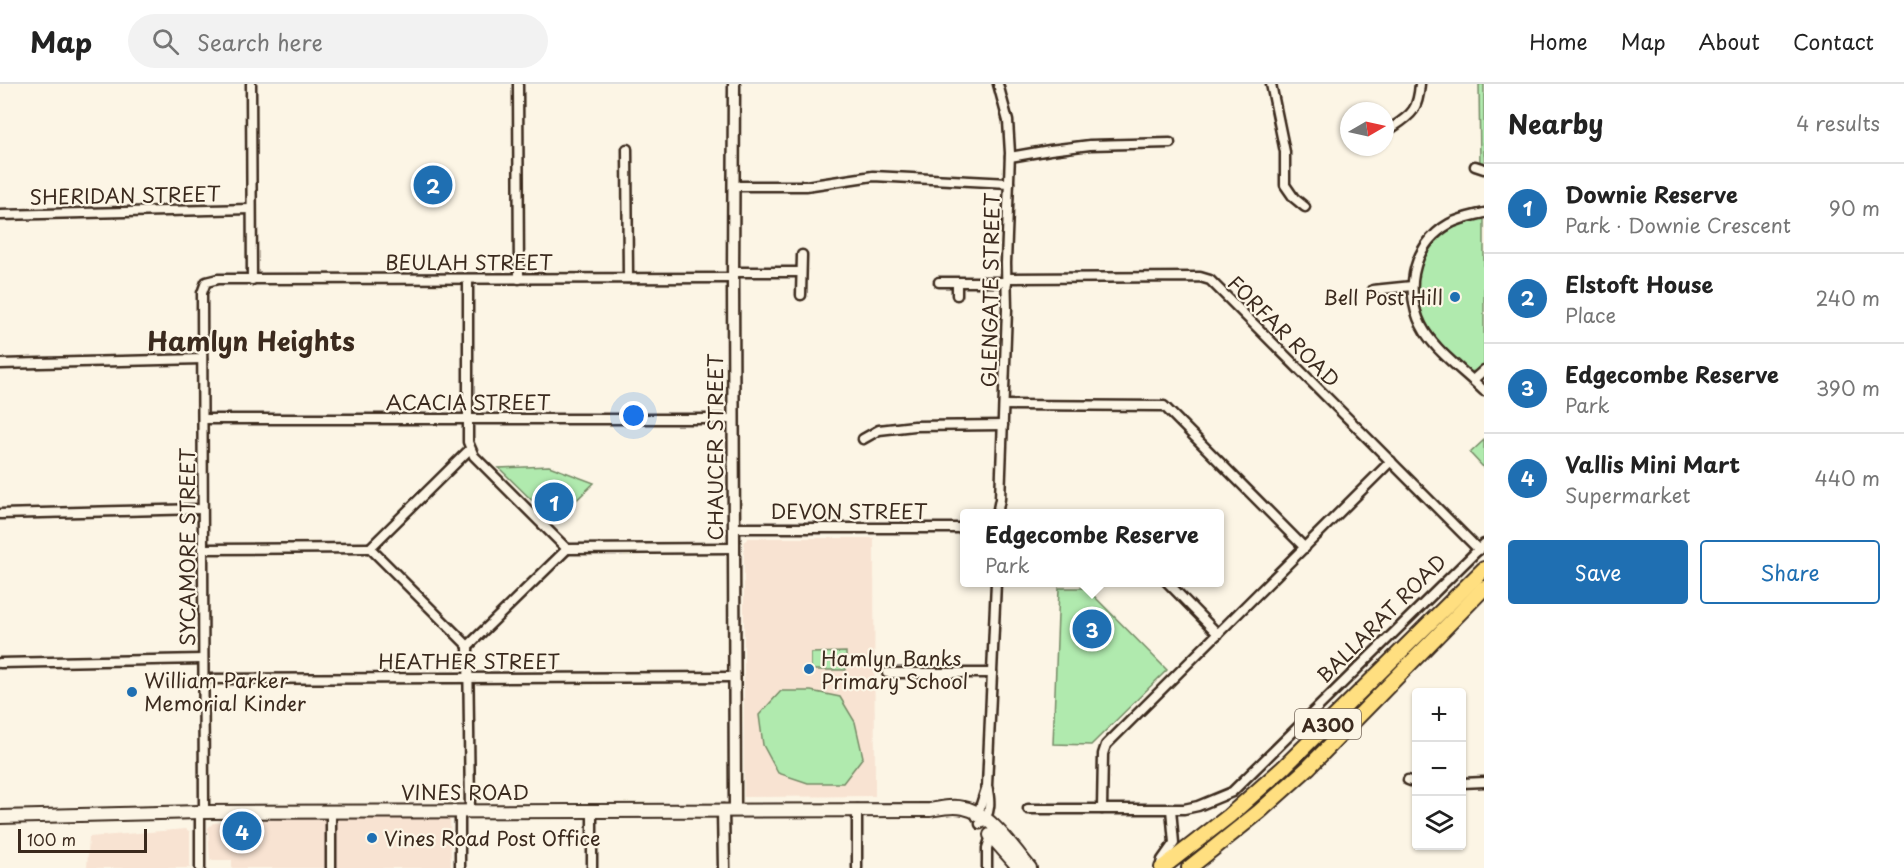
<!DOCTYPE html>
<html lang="en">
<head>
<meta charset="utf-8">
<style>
	body { margin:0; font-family:"Playpen Sans",sans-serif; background:#f2f2f2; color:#222 }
	.controls { position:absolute; right:18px; bottom:18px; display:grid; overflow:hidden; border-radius:6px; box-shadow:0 2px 4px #0004 }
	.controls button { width:54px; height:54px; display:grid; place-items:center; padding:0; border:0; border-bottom:2px solid #e0e0e0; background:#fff; color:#222; font:30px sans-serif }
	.compass { position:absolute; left:1340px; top:18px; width:54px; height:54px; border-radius:50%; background:#fff; box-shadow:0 2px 4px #0004; rotate:81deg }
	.scale { position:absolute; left:18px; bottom:15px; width:129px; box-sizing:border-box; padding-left:6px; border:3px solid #3b2a1e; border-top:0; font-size:16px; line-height:21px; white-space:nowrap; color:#3b2a1e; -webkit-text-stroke:4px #fcf5e5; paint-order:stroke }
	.you { position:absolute; left:634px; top:332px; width:21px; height:21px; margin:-15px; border:4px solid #fff; border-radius:50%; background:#1a73e8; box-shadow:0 0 0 9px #1a73e833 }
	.badge { display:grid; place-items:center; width:39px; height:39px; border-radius:50%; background:#1f6fb2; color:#fff; font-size:20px; font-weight:700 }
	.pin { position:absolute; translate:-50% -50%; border:3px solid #fff; box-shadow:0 2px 6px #0006 }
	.popup { position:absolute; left:960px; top:425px; width:264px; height:78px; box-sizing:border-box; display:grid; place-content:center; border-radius:6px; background:#fff; filter:drop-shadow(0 2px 4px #0005); font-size:20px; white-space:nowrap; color:#767676 }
	.popup b { font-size:22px; color:#222 }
	.popup::after { content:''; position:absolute; left:50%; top:100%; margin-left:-12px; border:12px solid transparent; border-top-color:#fff }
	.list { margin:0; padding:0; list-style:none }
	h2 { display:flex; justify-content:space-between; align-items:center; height:78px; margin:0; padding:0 24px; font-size:26px }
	h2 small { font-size:20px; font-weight:400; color:#767676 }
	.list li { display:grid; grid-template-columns:39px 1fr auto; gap:18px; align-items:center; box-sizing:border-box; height:90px; padding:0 24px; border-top:2px solid #e0e0e0 }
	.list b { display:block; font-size:22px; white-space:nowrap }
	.list p { margin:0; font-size:20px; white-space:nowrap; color:#767676 }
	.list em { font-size:20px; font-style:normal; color:#767676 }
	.actions { display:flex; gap:12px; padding:18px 24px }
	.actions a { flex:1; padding:14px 0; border:2px solid #1f6fb2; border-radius:6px; text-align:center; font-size:21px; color:#1f6fb2 }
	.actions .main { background:#1f6fb2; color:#fff }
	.icon { flex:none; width:33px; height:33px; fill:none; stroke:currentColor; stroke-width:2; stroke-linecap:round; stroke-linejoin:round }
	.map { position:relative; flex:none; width:1484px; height:784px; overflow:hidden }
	header { display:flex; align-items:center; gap:36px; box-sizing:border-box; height:84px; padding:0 30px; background:#fff; border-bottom:2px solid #e0e0e0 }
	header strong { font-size:28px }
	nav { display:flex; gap:33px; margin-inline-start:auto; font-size:21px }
	.search { width:420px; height:54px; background:#f2f2f2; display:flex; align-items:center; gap:15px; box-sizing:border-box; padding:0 21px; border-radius:33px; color:#767676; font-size:22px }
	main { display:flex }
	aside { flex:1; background:#fff }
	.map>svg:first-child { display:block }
</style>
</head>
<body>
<header>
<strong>Map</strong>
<div class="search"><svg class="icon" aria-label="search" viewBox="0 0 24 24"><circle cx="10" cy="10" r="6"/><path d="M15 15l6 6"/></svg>Search here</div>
<nav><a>Home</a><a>Map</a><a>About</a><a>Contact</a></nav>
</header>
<main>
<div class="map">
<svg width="1484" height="784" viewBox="0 0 1484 784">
	<rect width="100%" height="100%" fill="#fcf5e5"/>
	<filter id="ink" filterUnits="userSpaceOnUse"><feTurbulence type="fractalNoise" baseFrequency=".0167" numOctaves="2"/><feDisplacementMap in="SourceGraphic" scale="12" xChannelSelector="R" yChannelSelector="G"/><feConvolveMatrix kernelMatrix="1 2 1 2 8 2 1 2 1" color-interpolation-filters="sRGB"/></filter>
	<g filter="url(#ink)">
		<g fill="#f8e3d2">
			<path d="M748,454H874L875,712L744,713V458Z"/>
			<path d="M450,727L451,784H232V776H210L208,744L213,739L395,728Z"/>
			<path d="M186,745L190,748V784H87L89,753Z"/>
		</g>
		<g fill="#b0eaae" stroke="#768a66" stroke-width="1.5">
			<path d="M1479,0H1484V79L1480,80Z"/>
			<path d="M1484,134V281L1476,287L1469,288C1458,279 1435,255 1428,244C1424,238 1422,229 1420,222C1409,177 1440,140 1484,134Z"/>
			<path d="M1484,356V384L1470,369Z"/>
			<path d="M549,382L594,399L554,438L499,384Z"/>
			<path d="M1059,504H1086L1167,586L1091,661L1053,660Z"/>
			<path d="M846,568V586H811V569Z"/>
			<path d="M781,607H811L840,613L855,638L863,673L843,699H808L778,689L763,661L759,631Z"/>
		</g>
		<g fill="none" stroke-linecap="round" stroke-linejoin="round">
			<defs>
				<g id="minor">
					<path d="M251,0L252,196"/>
					<path d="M518,0L519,195"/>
					<path d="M1271,0L1285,68V101L1294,114L1305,123"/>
					<path d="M1393,43C1413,30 1418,25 1420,0"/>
					<path d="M627,65L628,194"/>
					<path d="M1010,73L1050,66L1090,61L1170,59"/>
					<path d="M1475,82L1484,85"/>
					<path d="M734,102H806L873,92L1009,99"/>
					<path d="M1484,129C1472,132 1460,134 1449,140C1410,162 1403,213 1425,248C1440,271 1465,288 1484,307"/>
					<path d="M0,131L251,125"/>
					<path d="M733,188H801"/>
					<path d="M1007,194L1200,193L1210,196L1479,466"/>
					<path d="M468,195V358L474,372L567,465"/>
					<path d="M939,198H1007"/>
					<path d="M957,199V211"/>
					<path d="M1373,206L1412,202"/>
					<path d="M801,211L802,171"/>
					<path d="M0,280L202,275"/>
					<path d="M1473,296L1484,286"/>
					<path d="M1004,321L1164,322L1305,464"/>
					<path d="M203,335H733"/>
					<path d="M863,355L879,346L914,342L1003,341"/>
					<path d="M0,430L202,425"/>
					<path d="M997,430L1000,415L1007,226L1006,179L1010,69L1008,37L998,0"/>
					<path d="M734,444H964"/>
					<path d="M370,464L470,365"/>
					<path d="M370,464L468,562"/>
					<path d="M203,465L370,464"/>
					<path d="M567,465L734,464"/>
					<path d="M1167,498L1218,550"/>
					<path d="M468,562L470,727"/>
					<path d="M468,562L567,465"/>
					<path d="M0,579L203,575"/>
					<path d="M887,589H992"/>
					<path d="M204,595L734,593"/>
					<path d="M1408,696L1416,699"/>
					<path d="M1462,699L1484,698"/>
					<path d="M857,725V784"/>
					<path d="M1028,725H1184L1198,722L1232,708L1484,460"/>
					<path d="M1102,725L1103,670L1106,661L1391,377"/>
					<path d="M460,727V784"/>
					<path d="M204,728L202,209L206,198L218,195L733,194"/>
					<path d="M977,733L986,705"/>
					<path d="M980,740C992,731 990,715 987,702L996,498"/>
					<path d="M200,784V728"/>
					<path d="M331,784V728"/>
					<path d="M592,784V726"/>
					<path d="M987,784V764L991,752"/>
					<path d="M1160,784L1162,776L1174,759L1171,725"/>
				</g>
				<g id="tertiary">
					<path d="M734,0L733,194L735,726"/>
					<path d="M723,726L724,784"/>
				</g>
				<g id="secondary">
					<path d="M0,733L200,728L930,726C941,724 953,721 964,724C989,728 1014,765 1030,784"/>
					<path d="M990,751L1019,784"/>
				</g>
				<g id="trunk">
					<path d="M1162,784L1229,732L1283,684L1484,485"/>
					<path d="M1189,784L1259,728L1309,683L1484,504"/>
				</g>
			</defs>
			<use href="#minor" stroke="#3b2a1e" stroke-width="13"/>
			<use href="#tertiary" stroke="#3b2a1e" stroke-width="15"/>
			<use href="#secondary" stroke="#3b2a1e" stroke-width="16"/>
			<use href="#trunk" stroke="#3b2a1e" stroke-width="18"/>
			<use href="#minor" stroke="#fcf5e5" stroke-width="8"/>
			<use href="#tertiary" stroke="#fcf5e5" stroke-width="10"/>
			<use href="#secondary" stroke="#fcf5e5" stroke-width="12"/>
			<use href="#trunk" stroke="#ffdf80" stroke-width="14"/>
		</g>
	</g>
	<g fill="#1f6fb2" stroke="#fcf5e5" stroke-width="2">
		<circle cx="1455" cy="213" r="6"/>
		<circle cx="809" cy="585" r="6"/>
		<circle cx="132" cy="608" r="6"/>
		<circle cx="372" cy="754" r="6"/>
	</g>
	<g text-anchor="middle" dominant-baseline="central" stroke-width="4.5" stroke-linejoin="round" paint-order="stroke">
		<rect fill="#fcf5e5" stroke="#75675a" stroke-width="1.5" x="1295" y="625" width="66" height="30" rx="4.5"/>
		<g font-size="18" font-weight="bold" fill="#3b2a1e">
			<text x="1328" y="640">A300</text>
		</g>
		<g font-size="20" fill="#3b2a1e" stroke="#fcf5e5">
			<text transform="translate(125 111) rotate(-1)">SHERIDAN STREET</text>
			<text x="469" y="178">BEULAH STREET</text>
			<text transform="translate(990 206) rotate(-89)">GLENGATE STREET</text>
			<text transform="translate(1284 247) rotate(45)">FORFAR ROAD</text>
			<text x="468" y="318">ACACIA STREET</text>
			<text transform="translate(715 363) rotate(-90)">CHAUCER STREET</text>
			<text x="849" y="427">DEVON STREET</text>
			<text transform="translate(187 463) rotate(-90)">SYCAMORE STREET</text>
			<text transform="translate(1381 534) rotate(-45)">BALLARAT ROAD</text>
			<text x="469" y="577">HEATHER STREET</text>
			<text x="465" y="708">VINES ROAD</text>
		</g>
		<g font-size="20" fill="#3b2a1e" stroke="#fcf5e5" text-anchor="start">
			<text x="1443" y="213" text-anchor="end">Bell Post Hill</text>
			<text x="821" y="574">Hamlyn Banks<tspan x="821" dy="23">Primary School</tspan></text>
			<text x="144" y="596">William Parker<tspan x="144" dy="23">Memorial Kinder</tspan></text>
			<text x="384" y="754">Vines Road Post Office</text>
		</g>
		<g font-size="26" font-weight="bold" fill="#3b2a1e" stroke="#fcf5e5">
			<text x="251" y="256">Hamlyn Heights</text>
		</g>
	</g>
</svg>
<div class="controls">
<button>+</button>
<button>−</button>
<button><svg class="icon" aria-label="layers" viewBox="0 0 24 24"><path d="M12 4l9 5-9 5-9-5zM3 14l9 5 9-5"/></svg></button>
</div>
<svg class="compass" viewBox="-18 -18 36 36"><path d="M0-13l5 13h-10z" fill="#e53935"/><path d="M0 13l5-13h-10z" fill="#767676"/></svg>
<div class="scale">100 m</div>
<div class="you"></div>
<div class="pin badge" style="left:554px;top:418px">1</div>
<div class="pin badge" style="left:433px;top:101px">2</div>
<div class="pin badge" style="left:1092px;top:545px">3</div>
<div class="popup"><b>Edgecombe Reserve</b>Park</div>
<div class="pin badge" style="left:242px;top:747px">4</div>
</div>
<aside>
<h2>Nearby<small>4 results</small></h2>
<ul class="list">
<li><span class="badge">1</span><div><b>Downie Reserve</b><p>Park · Downie Crescent</p></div><em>90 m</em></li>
<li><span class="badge">2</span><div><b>Elstoft House</b><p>Place</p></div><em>240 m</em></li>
<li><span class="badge">3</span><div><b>Edgecombe Reserve</b><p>Park</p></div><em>390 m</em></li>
<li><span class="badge">4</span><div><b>Vallis Mini Mart</b><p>Supermarket</p></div><em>440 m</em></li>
</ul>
<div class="actions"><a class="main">Save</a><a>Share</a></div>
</aside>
</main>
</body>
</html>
